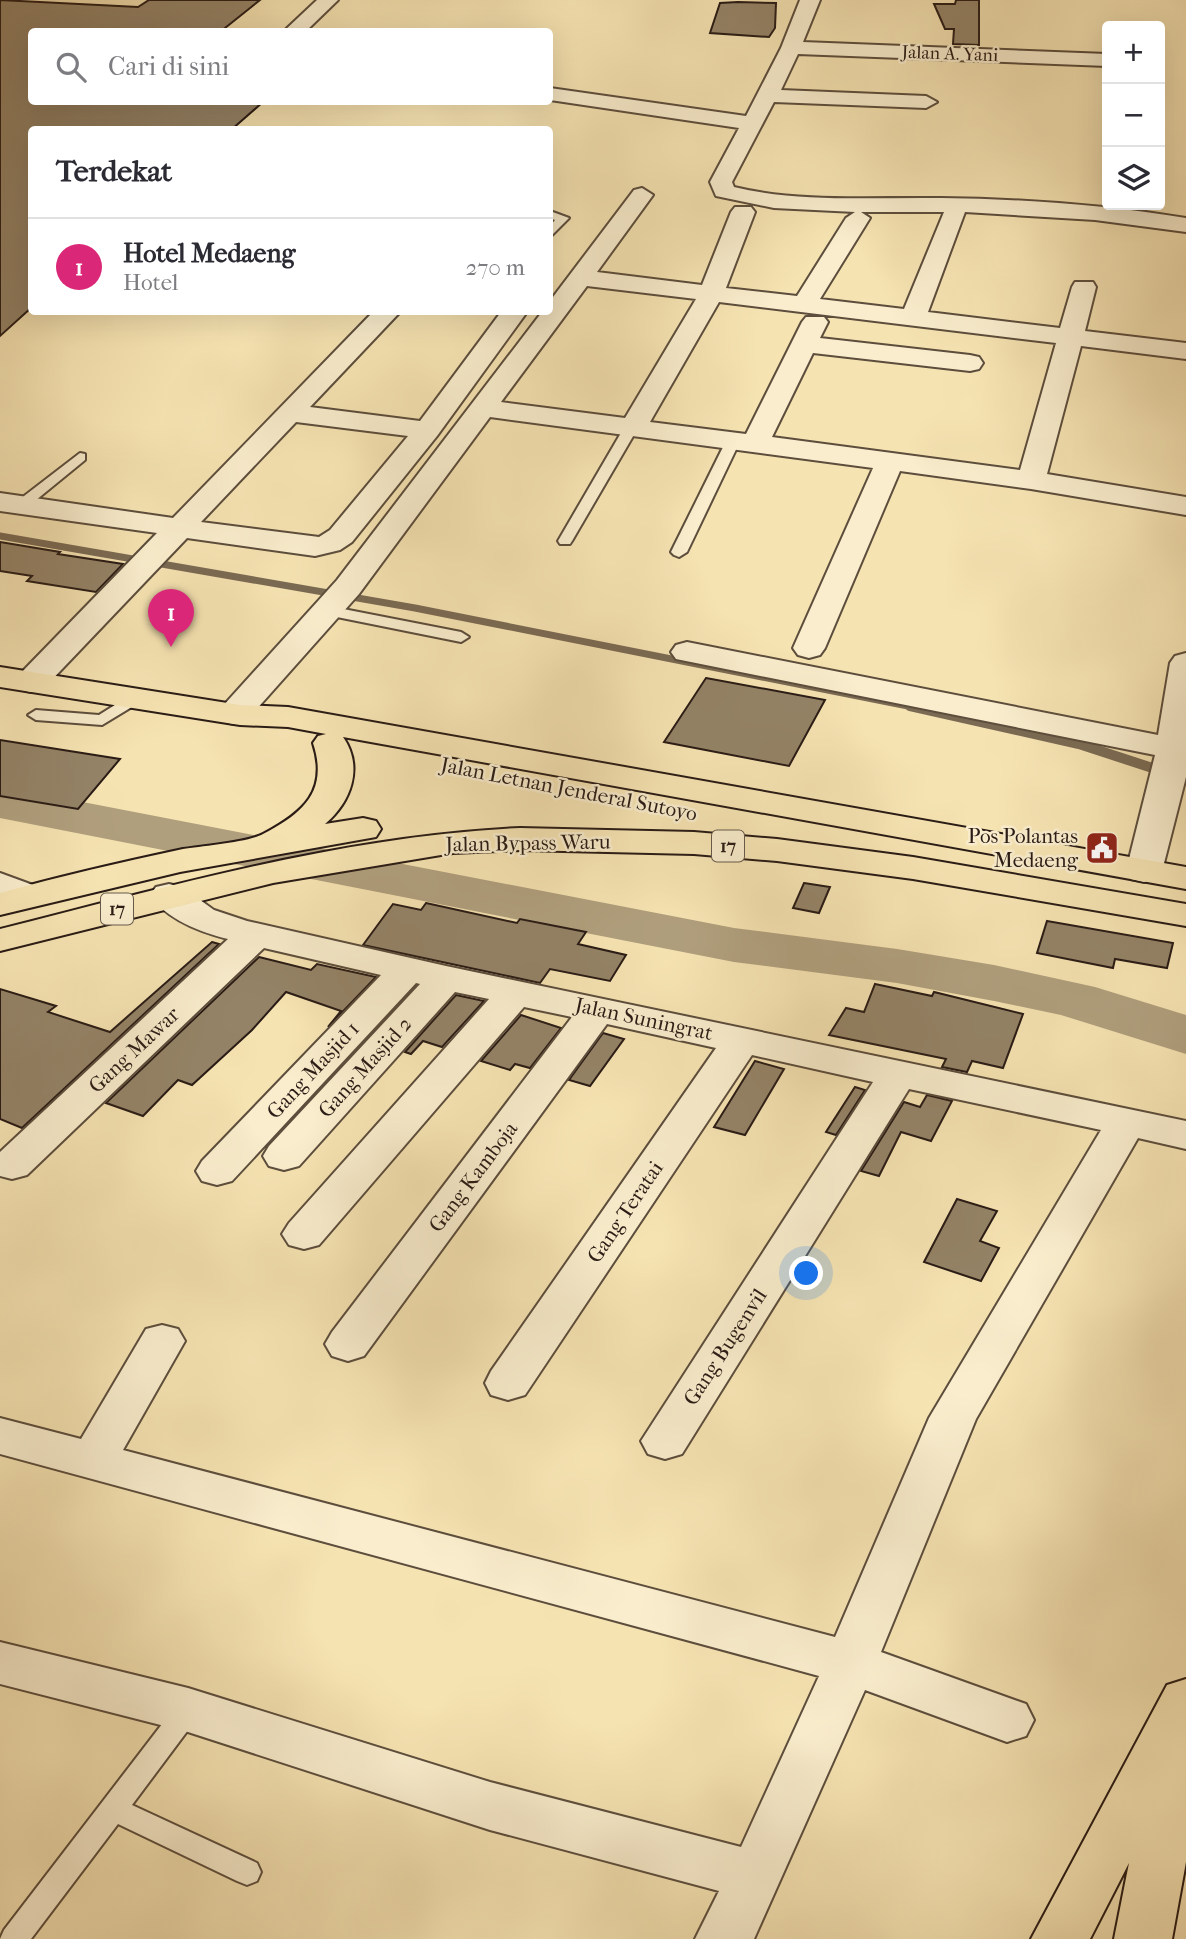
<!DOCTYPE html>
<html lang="id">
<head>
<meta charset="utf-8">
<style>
	body { margin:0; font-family:"IM FELL French Canon",serif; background:#f7f7f7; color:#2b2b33 }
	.controls { position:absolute; right:21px; top:21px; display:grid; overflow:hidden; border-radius:7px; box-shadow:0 7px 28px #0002 }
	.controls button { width:63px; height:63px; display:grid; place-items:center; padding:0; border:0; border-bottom:2px solid #e1e1e2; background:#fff; color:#2b2b33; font:35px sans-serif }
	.you { position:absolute; left:807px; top:1274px; width:24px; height:24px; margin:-18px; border:5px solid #fff; border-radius:50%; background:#1a73e8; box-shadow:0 0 0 10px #1a73e833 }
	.badge { display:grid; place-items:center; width:46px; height:46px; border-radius:50%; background:#db2777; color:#fff; font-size:23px; font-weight:700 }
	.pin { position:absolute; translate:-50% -58px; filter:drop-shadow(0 2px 4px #0008) }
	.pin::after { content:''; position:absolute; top:37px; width:24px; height:21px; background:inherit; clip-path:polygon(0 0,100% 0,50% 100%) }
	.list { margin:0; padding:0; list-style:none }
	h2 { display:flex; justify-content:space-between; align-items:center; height:91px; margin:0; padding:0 28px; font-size:30px }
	h2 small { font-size:23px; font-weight:400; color:#7c7c81 }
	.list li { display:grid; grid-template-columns:46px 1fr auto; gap:21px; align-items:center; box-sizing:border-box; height:98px; padding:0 28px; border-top:2px solid #e1e1e2 }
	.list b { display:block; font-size:26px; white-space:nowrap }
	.list p { margin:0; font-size:23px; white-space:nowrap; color:#7c7c81 }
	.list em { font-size:23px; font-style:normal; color:#7c7c81 }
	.icon { flex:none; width:38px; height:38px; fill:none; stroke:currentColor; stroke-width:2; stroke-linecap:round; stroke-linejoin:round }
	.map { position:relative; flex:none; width:1186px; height:1939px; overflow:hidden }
	.search { position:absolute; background:#fff; box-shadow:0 7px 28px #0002; left:28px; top:28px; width:525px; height:77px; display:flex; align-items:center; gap:18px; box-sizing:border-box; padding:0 24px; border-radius:7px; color:#7c7c81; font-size:26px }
	.panel { position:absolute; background:#fff; box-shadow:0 7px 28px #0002; left:28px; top:126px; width:525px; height:189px; border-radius:7px }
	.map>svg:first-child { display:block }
</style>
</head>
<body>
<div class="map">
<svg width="1186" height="1939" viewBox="0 0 1186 1939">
	<rect width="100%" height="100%" fill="#f6e3b2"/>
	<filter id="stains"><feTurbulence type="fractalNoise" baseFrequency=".00286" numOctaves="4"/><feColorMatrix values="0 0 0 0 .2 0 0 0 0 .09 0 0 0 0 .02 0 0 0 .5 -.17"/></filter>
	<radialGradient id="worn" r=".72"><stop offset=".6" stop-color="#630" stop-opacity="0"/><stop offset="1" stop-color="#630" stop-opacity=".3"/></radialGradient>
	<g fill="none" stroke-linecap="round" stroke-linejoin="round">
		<path stroke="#7a6a53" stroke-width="7" d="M0,536L415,608L918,708"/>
		<path stroke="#7a6a53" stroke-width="10" d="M910,706L1079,744L1186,779"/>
		<path fill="#b09f7d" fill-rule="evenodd" d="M0,786L734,928L897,949L994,965L1095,987L1186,1015V1054L1061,1015L994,1001L897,983L734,962L0,818Z"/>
	</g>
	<g fill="#948367" stroke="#291b15" stroke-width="2">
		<path d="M0,0L138,7L149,0H260L220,32H32V102H263L231,130H32V307L0,336Z"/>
		<path d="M956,0H979V45L953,44L954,29H945L934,4H955Z"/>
		<path d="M738,2L776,3L775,28L769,37L710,33L720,3Z"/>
		<path d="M0,542L60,552L58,554L123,564L96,592L27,581L32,576L0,571Z"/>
		<path d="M706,678L825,700L789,766L664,742Z"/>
		<path d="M0,740L120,759L78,809L0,796Z"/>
		<path d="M804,883L830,887L819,913L793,908Z"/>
		<path d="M426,903L517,923L520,919L586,932L578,944L626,955L610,981L550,969L540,983L363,945L393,904L421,910Z"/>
		<path d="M1047,921L1173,943L1167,968L1115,959L1113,968L1037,953Z"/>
		<path d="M212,942L219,944L22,1128L0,1119V989L56,1006L48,1012L110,1032Z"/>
		<path d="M259,957L311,970L317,964L376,977L328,1027L341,1011L286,992L252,1030L192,1085L178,1080L143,1116L106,1103Z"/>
		<path d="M875,984L932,996L934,992L1023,1014L1003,1068L972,1061L967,1072L942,1067L946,1059L829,1035L846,1008L864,1012Z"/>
		<path d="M456,995L484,1001L442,1047L423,1041L411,1054L405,1052Z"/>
		<path d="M521,1015L561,1028L530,1068L515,1064L510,1070L481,1061Z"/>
		<path d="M603,1033L624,1039L590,1086L569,1080Z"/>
		<path d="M755,1061L784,1069L745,1135L714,1127Z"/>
		<path d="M855,1087L865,1090L836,1135L826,1132Z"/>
		<path d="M927,1095L952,1101L931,1141L901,1132L879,1176L861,1171L904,1102L920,1107Z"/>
		<path d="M957,1199L997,1211L980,1241L999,1248L981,1281L924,1262Z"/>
	</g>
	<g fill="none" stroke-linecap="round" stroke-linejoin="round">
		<defs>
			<g id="lane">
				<path d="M550,211L569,218L550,237V226L555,220L550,218Z"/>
				<path d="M632,422L639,426L572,541L570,544H560L558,541L625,426Z"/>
				<path d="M734,435L741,439L687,552L679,557L674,555L671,552L727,439Z"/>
				<path d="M80,453L85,454V460L25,509H15V503Z"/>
				<path d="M328,606L461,632L469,637L461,642L322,614L320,611Z"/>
				<path d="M134,693L140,694L142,698L140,702L102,725L36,720L28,715L36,710L99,715Z"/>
				<path d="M188,1699L197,1702L201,1710L197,1718L132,1805L257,1863L261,1872L257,1881L247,1885L237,1881L118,1824L31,1939H0L4,1930L179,1702Z"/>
			</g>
			<g id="street">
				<path d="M317,0H338L305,32H283Z"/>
				<path d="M800,0H820L803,42L1107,54V66L798,54L781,90L926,96L937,102L926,108L774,102L732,182L734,187C801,203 873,197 941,198C1023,199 1105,205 1186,218V232L1095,220L965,212L928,312L1060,328L1072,287L1075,282H1093L1096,287L1085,331L1186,343V359L1081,346L1047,474L1186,497V515L1031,489L900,471L825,648L820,655L809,658L798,655L793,648L873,468L490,417L359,594L246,721L234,724L222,721L217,714L222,707L337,580L542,312H550V301L634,190L642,188L653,195L597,272L702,285L731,212L735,207H751L755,212L726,288L797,296L846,218L855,212L774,208L716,196L710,182L739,128L550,100V88L746,116L781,48ZM861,212H944L904,309L820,299L870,218ZM587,286L696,299L625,418L501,402ZM719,302L1056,343L1020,470L772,437L813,353L970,371L979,369L983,363L979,357L970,355L820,338L828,322L824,317H806L802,322L746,434L650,422Z"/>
				<path d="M373,312H400L310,407L420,421L501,312H527L437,436L352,542L340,550L315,556L187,538L43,689L31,692L19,689L15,682L19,675L157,533L0,511V493L173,518ZM296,422L408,436L330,530L319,537L201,522Z"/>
				<path d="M687,642L1158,735L1170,663L1175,656L1186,653V777L1162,871L1157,879L1144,882L1131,879L1126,871L1155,755L676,659L671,652L676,645Z"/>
				<path d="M0,873L41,888L47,896L41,904L28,907L0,897Z"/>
				<path d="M169,884L182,887L214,910L247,921L446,966L1186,1121V1149L1138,1138L976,1419L881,1652L1026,1704L1034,1720L1026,1736L1007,1742L865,1690L754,1939H695L719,1891L490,1830L188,1732L0,1684V1642L188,1688L490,1782L741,1847L819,1676L0,1454V1418L81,1439L146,1329L162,1325L178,1329L185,1341L123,1450L835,1637L929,1418L1101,1130L909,1089L682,1454L665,1459L648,1454L641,1441L873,1082L752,1055L525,1395L508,1400L491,1395L485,1383L491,1371L716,1048L607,1024L364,1356L348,1361L332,1356L325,1344L332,1332L572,1017L524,1007L319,1245L304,1249L289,1245L282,1234L289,1223L489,999L455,992L299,1166L284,1170L269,1166L263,1156L269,1146L420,984L416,983L232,1181L217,1185L202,1181L196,1171L202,1161L381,975L264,948L27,1175L12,1179L0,1176V1152L228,939C200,932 167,920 150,895L156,887Z"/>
			</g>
			<g id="highway">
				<path d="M0,667L240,705L288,707L1186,867V889L343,737C364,767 351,802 325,824L363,818L376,821L381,829L376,837L180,872L0,915V893C61,876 122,862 183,849C202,846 249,842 263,834C303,813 329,791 313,743L318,736L326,734L288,727L240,725L0,687Z"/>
				<path d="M520,828L694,832L777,839L913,857L1186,904V926L913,879L777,861L694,854L520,850L453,853L273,883L0,951V929C171,886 343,836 520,828Z"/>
				<path d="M1186,1679V1862L1172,1939H1114L1129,1863L1090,1939H1031L1167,1685Z"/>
			</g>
		</defs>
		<use href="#lane" stroke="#5c4d3c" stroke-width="4"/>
		<use href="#street" stroke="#5c4d3c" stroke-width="4"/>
		<use href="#highway" stroke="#291b15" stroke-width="4"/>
		<use href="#lane" fill="#f9edcd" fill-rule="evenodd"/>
		<use href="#street" fill="#f9edcd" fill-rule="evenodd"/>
		<use href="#highway" fill="#f6e3b2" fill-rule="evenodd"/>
	</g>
	<defs>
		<symbol id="civic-square" viewBox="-11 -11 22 22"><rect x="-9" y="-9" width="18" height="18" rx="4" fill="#8f2418" stroke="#f9edcd"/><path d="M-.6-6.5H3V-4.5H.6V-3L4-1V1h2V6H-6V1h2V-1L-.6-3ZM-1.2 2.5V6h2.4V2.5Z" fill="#fff"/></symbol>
	</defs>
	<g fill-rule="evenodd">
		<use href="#civic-square" x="1083" y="829" width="38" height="38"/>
	</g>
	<g text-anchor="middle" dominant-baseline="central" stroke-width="5" stroke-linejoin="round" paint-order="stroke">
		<g font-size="18" fill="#291b15" stroke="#f9edcd">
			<text transform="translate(950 54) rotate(2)">Jalan A. Yani</text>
		</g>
		<g fill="#f9edcd" stroke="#675a4c" stroke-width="2">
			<rect x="712" y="830.5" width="32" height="31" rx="5"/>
			<rect x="101" y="893.5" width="32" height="31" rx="5"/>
		</g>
		<g font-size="19" font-weight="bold" fill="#291b15">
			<text x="728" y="846">17</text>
			<text x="117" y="909">17</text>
		</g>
		<g font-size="21" fill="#291b15" stroke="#f9edcd">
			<text transform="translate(569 789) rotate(11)">Jalan Letnan Jenderal Sutoyo</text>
			<text transform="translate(528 843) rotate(-1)">Jalan Bypass Waru</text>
			<text transform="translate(644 1019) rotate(12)">Jalan Suningrat</text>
			<text transform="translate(134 1050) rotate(-43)">Gang Mawar</text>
			<text transform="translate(365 1067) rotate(-48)">Gang Masjid 2</text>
			<text transform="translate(313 1070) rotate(-47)">Gang Masjid 1</text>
			<text transform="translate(473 1177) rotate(-53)">Gang Kamboja</text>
			<text transform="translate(625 1212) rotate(-56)">Gang Teratai</text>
			<text transform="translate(725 1347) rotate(-57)">Gang Bugenvil</text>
		</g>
		<g font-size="21" fill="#291b15" stroke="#f9edcd" text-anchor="end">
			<text x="1078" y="836">Pos Polantas<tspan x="1078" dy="24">Medaeng</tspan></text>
		</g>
	</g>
	<rect width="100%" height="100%" filter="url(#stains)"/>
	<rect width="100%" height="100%" fill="url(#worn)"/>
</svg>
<div class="controls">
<button>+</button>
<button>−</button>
<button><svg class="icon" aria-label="layers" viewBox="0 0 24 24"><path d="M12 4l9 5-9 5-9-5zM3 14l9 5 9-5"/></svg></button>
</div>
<div class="you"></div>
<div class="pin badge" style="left:171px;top:647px">1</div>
<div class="search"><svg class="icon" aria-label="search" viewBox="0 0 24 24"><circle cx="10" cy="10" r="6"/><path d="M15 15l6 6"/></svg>Cari di sini</div>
<section class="panel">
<h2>Terdekat<small></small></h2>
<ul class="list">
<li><span class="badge">1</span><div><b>Hotel Medaeng</b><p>Hotel</p></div><em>270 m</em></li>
</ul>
</section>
</div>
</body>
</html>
